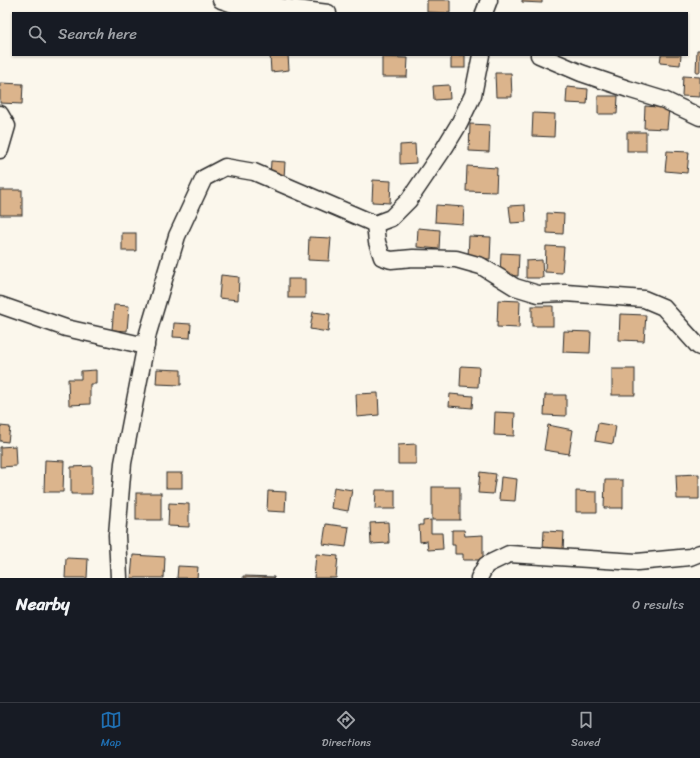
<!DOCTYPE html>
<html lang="en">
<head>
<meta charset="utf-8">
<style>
	body { margin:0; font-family:Sriracha,sans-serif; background:#242831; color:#f1f3f6 }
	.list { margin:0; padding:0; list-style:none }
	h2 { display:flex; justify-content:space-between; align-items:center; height:52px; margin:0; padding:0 16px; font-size:17px }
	h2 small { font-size:13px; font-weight:400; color:#9ea1a6 }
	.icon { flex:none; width:22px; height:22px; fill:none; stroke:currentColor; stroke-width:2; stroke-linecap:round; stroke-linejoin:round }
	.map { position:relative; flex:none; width:700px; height:578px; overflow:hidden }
	.search { position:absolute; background:#171b24; box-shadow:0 1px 3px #0004; left:12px; right:12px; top:12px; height:44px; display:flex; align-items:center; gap:10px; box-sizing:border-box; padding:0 14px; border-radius:0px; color:#9ea1a6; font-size:15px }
	.sheet { height:124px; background:#171b24 }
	nav { display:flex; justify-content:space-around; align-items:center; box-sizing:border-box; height:56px; border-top:1px solid #363941; background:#171b24; font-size:11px; color:#9ea1a6 }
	nav a { display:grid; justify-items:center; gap:2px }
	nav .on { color:#1f6fb2 }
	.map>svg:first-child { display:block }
</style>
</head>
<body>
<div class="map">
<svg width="700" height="578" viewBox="0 0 700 578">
	<rect width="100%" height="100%" fill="#fbf7ec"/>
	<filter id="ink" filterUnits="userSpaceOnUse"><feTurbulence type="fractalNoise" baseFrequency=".025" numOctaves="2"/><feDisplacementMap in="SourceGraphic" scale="8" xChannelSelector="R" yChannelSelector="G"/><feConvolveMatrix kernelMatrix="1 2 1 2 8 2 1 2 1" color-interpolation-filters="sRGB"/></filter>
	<g filter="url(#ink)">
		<g fill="#dbb48c" stroke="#2b2b2b">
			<path d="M427,0H450V13L427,12Z"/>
			<path d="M522,0H542V3L522,2Z"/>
			<path d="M697,50H700V72H696Z"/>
			<path d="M270,55H288L289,70L271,72Z"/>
			<rect x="451" y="55" width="14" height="13"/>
			<path d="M661,55H681L680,65L660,63Z"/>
			<path d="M382,57L408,58L407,77H382Z"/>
			<path d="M495,73H511L512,97H496Z"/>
			<path d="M683,76L700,77V97L682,96Z"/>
			<path d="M0,83L23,84L22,104L0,103Z"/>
			<path d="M449,85L450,99L434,100L433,86Z"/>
			<path d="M567,87L588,89L587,104L566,103Z"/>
			<path d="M598,96H618L617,114H598Z"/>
			<path d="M645,106L669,108L667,129L644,128Z"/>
			<path d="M533,113L555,114L554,137L532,136Z"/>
			<path d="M470,124L490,125L489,152L469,151Z"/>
			<rect x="627" y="132" width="19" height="19"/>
			<path d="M415,144L416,163L400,164V145Z"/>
			<path d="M667,151L689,152L687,173L665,171Z"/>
			<path d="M271,161L285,162L284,178L270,177Z"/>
			<path d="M467,166L497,168L496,192L466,191Z"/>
			<path d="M373,180L391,181L390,203L372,202Z"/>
			<rect x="0" y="190" width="22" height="25"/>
			<path d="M436,205L464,207L463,224L435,222Z"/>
			<path d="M525,205L526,222L511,223L509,206Z"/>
			<path d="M547,213L564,214L563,234L547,233Z"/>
			<path d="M418,228L440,230L439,249L417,247Z"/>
			<rect x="122" y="233" width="14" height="18"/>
			<path d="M469,236L491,237L490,259L468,258Z"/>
			<path d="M309,237L331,238L329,261L308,260Z"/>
			<path d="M546,246L564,247L562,273L545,272Z"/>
			<path d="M501,253L519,254L518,276L500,275Z"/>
			<path d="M542,260L543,278H526V261Z"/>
			<path d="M221,275L239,277L238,300L219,298Z"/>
			<rect x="288" y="279" width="17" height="19"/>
			<path d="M498,300L520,301L519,328L497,327Z"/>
			<path d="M114,305L129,306L127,331L112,330Z"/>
			<rect x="532" y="306" width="21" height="20"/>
			<path d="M313,312L330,314L328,332L310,329Z"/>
			<path d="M620,314L646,315L644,341L619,340Z"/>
			<path d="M174,323L191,324L190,338L173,337Z"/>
			<path d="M564,331L591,332L590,353L563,352Z"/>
			<path d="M461,366L479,367L478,387L460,386Z"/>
			<path d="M157,369L181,370V385L156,384Z"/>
			<rect x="612" y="369" width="23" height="26"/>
			<path d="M96,370V384H90V404L69,405L68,379H81V371Z"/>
			<path d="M378,393L379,415L357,417L356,394Z"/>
			<path d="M450,394L473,396L472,408L449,406Z"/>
			<path d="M545,395H566V416L544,415Z"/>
			<path d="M495,412L515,413L514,436L494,435Z"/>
			<path d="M598,423L616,426L613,444L595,441Z"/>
			<path d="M548,425L573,430L569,454L544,450Z"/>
			<path d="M0,426L10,427L8,442L0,441Z"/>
			<path d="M416,444V464H398V445Z"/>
			<path d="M15,446L16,466L0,467V447Z"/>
			<path d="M45,460L64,461L63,492H44Z"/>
			<path d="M92,466V494H71V467Z"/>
			<path d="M480,472L496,474L493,494L478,493Z"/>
			<rect x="166" y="473" width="16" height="15"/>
			<path d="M699,474V499H677L676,475Z"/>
			<path d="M501,477L517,479L515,501L499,500Z"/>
			<path d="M605,480H623V508H604Z"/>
			<path d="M334,487L352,490L348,511L331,508Z"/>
			<rect x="432" y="487" width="28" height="33"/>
			<path d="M376,490H395V509H375Z"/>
			<path d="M268,491L286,492L285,512L267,511Z"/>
			<path d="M576,491L597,492V512H576Z"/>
			<rect x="136" y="493" width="25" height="27"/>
			<path d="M169,503L189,504V527L168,526Z"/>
			<path d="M431,520V533H442L443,549L428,550L427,541L420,542L419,525H423V521Z"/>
			<path d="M388,522L389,543L371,544L370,523Z"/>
			<path d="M326,524L349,527L346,547L323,544Z"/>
			<path d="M452,530H464L465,536L483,535V560H463V554H455V545H452Z"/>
			<path d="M544,531L564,532L563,550L543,549Z"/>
			<path d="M316,554L338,556L336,578H314Z"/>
			<path d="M133,555L165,557L164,578H131Z"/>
			<path d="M66,558L88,559L87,578H65Z"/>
			<path d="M178,566L198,567L197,578H177Z"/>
			<path d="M243,576L274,577V578H243Z"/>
		</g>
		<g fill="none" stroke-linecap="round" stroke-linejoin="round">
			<defs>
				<g id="minor">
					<path d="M221,0L236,5L280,7L328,13"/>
					<path d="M484,13L489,0"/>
					<path d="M539,55L581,73L628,89L664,100L700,117"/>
					<path d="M0,114L7,126L0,150"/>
					<path d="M375,224L377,242L382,257L391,260L413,258L456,259L481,266L515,287L538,294L566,293L644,299L663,307L698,346L700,347"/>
					<path d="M0,305L66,328L146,346"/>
					<path d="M119,578L117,535L123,463L148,333L177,236L204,178L225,167L254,172L375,224L391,218L409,200L445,147L459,124L473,95L481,55"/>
					<path d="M479,578L486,565L509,554L637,562L690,557L700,553"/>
				</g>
			</defs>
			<use href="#minor" stroke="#2b2b2b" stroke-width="19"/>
			<use href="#minor" stroke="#fbf7ec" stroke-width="16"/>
		</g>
	</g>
</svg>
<div class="search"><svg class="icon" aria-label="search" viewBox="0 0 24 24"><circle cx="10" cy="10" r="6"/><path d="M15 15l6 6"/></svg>Search here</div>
</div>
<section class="sheet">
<h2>Nearby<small>0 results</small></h2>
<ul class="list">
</ul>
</section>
<nav>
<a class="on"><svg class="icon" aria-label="map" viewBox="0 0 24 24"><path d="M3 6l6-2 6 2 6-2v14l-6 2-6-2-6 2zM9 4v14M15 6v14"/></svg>Map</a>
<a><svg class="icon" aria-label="directions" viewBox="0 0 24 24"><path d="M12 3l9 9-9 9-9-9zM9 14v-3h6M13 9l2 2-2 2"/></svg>Directions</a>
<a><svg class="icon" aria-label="saved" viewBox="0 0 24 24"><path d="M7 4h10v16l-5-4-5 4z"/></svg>Saved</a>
</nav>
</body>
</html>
